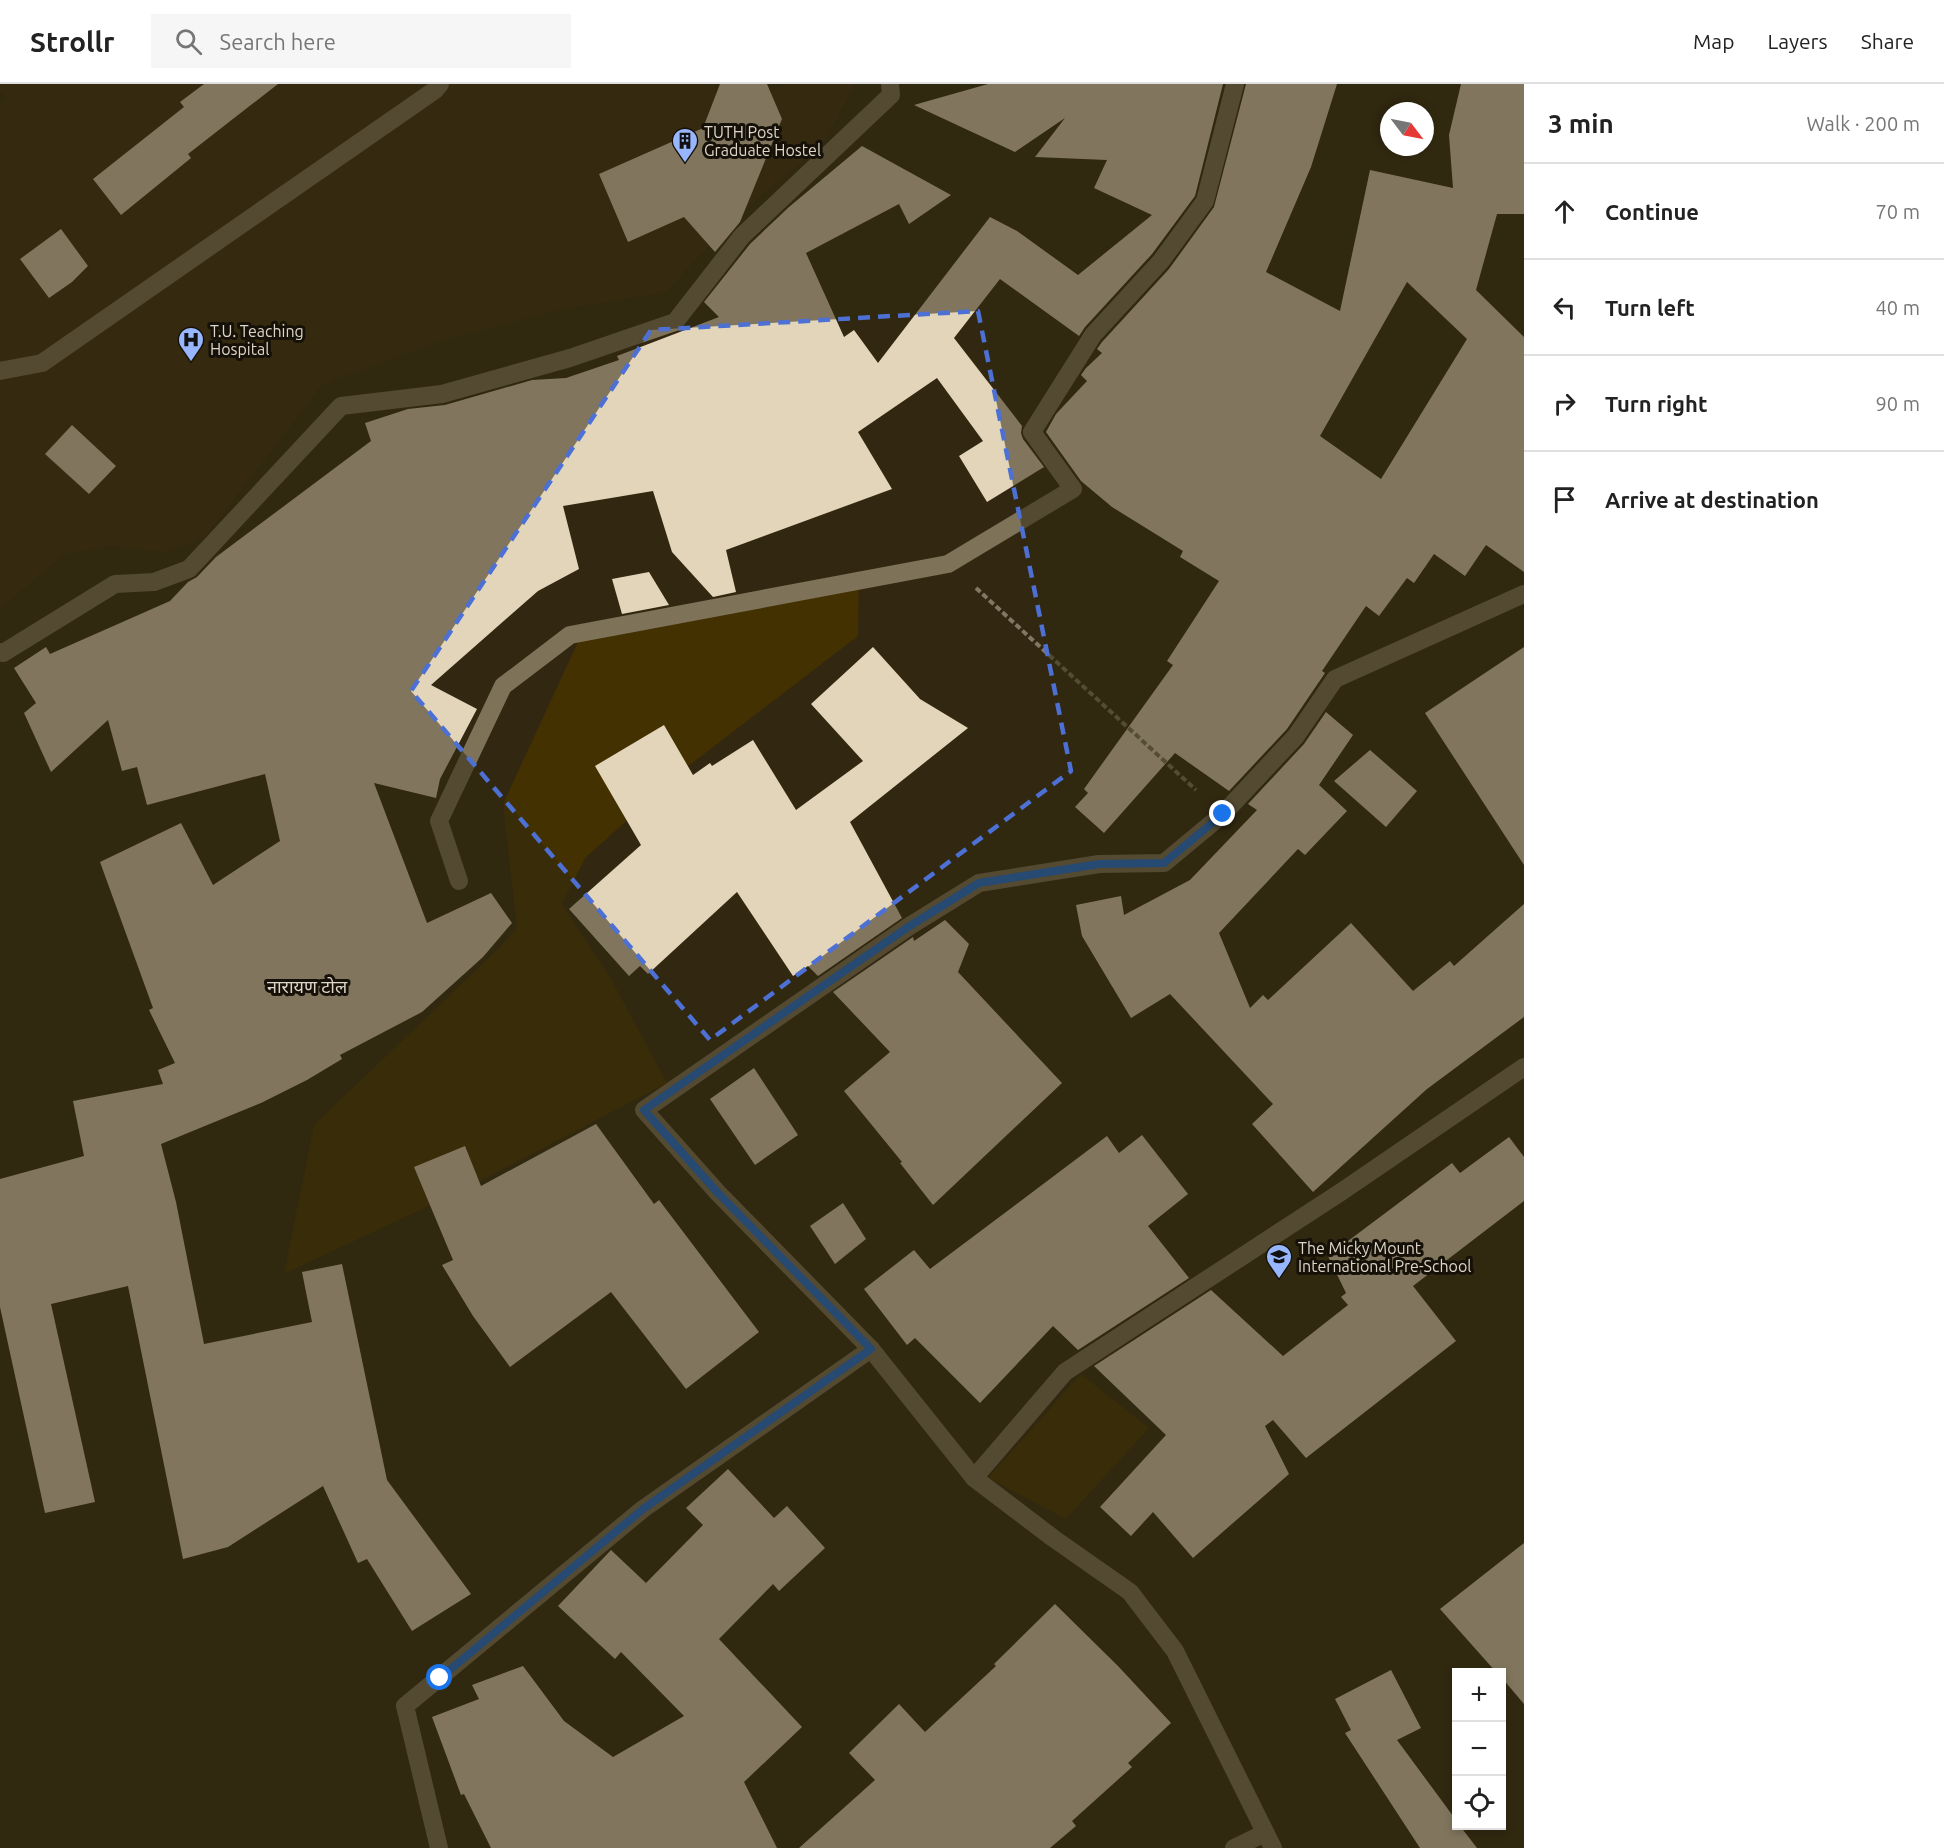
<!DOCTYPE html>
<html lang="en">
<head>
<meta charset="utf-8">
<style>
	body { margin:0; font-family:Ubuntu,"Noto Sans Devanagari",sans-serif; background:#f6f6f6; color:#222 }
	.controls { position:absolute; right:18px; bottom:18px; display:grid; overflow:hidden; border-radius:0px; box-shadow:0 3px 9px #0003 }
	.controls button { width:54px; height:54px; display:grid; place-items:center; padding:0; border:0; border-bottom:2px solid #e0e0e0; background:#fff; color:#222; font:30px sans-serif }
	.compass { position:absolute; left:1380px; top:18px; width:54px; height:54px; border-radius:50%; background:#fff; box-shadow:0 3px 9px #0003; rotate:122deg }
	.stop { position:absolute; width:18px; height:18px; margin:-14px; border:4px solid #1a73e8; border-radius:50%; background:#fff }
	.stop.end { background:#1a73e8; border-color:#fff; box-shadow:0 2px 6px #0008 }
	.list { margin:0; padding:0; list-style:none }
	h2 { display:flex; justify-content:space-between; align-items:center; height:78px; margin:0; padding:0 24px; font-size:26px }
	h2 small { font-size:20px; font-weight:400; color:#767676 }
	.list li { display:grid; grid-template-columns:39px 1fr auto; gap:18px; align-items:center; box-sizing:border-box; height:96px; padding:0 24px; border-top:2px solid #e0e0e0 }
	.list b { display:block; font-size:22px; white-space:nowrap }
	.list em { font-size:20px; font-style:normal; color:#767676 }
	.icon { flex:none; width:33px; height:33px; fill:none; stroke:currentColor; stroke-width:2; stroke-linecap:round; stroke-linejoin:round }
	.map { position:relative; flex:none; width:1524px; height:1764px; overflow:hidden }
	header { display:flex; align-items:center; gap:36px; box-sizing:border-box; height:84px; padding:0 30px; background:#fff; border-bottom:2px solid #e0e0e0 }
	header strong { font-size:28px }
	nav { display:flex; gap:33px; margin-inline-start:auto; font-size:21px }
	.search { width:420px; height:54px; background:#f6f6f6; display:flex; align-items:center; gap:15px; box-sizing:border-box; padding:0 21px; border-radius:0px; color:#767676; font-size:22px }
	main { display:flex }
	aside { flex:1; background:#fff }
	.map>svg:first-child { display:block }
</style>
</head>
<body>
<header>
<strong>Strollr</strong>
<div class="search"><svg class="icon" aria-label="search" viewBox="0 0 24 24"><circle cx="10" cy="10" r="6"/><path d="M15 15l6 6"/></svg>Search here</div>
<nav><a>Map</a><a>Layers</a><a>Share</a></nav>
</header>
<main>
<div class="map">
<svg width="1524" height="1764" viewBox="0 0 1524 1764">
	<rect width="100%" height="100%" fill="#322811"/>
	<path fill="#3b2d0f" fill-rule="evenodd" d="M0,0H204L180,19L208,54L278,0H714L717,8L703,44L599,90L628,158L757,101L744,70L773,57L782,35L770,7L785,0H855L823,60L733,135L666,208L568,224L443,256L322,301L204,454L165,468L111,462L64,470L0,525V21L7,15L0,6ZM61,145L90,184L49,214L20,175ZM72,341L115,382L89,410L46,370Z"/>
	<g fill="#443101">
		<path d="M859,487L858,552L683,686L585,774L562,820L610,893L667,999L473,1101L284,1190L314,1041L496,867L517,844L503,720L578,558L697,531Z"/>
		<path d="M1081,1290L1149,1344L1066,1435L988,1394Z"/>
	</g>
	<g fill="#e2d5ba" fill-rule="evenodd">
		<path d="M204,0H278L188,70L191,74L121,131L93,95L184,23L180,18Z"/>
		<path d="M720,0H767L782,35L740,138L715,168L684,133L628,158L599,90L703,44Z"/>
		<path d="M988,0H1223L1195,112L1152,170L1085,243L1079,252L1000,195L954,254L1022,342L1021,349L1023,355L1044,383L987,418L959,372L983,357L937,294L858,348L892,405L726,466L736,508L713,513L672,468L653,407L563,422L579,485L538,507L431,601L477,625L440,695L436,714L374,699L427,839L491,809L512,839L483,873L422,928L340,971L342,975L307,996L261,1019L161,1060L176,1118L204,1260L312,1238L302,1188L342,1180L387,1396L471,1510L412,1547L367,1475L358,1479L323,1402L228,1463L183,1475L128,1202L51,1220L95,1418L45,1429L0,1223V1095L84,1072L73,1017L163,1000L158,986L175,979L149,926L153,924L100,778L181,739L213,801L280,757L265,690L147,721L137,683L122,687L108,636L51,688L24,629L36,619L14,584L46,563L50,570L170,517L188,498L197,493L216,473L371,357L365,339L408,325L445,321L532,296L566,294L619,276L617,272L719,233L704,218L750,160L789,123L862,62L951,111L909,140L899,120L806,169L844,253L854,246L878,279L990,133L1017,147L1078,191L1152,131L1094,104L1107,76L1035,73L1065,34L1015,68L914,21Z"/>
		<path d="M1246,0H1337L1311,83L1266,188L1340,227L1370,86L1453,104L1449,51L1461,0H1524V130H1497L1476,206L1524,253V488L1486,461L1465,492L1434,470L1414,499L1407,494L1379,532L1366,522L1322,587L1325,589L1287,645L1229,707L1175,669L1104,749L1075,723L1088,709L1084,705L1173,581L1167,577L1219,497L1180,473L1183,467L1112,423L1081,397L1046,348L1056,330L1087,297L1081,291L1086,284L1102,269L1097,265L1102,258L1169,185L1214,123ZM1407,198L1467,255L1381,395L1320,352Z"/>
		<path d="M61,145L88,182L72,198L49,214L20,175Z"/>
		<path d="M72,341L116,382L89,410L45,370Z"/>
		<path d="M649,488L669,521L622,530L612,495Z"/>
		<path d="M873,563L920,615L968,644L850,738L902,834L818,892L808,882L793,892L737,808L648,890L640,882L629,892L569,825L641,761L595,682L664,641L693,691L710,679L712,682L753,656L796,726L863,677L811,620Z"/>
		<path d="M1524,563V781L1425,629Z"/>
		<path d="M1326,628L1353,651L1319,701L1347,727L1305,771L1298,765L1219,849L1250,924L1263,911L1268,916L1351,839L1413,907L1450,877L1454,882L1524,820V933L1427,1005L1313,1108L1252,1040L1273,1020L1170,910L1131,934L1082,852L1076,821L1121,812L1124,831L1190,796L1257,726L1248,720L1304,660Z"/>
		<path d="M1370,666L1417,707L1386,743L1334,697Z"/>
		<path d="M945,836L969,860L958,888L1062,999L933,1121L900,1079L902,1078L844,1007L890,968L833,908L913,853L914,857Z"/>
		<path d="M754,984L798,1051L755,1081L710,1015Z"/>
		<path d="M596,1040L654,1120L659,1116L759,1248L686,1305L611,1208L510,1283L473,1232L442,1181L453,1176L414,1083L465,1062L481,1102Z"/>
		<path d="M1142,1051L1188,1110L1148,1142L1189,1194L1078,1266L1053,1242L980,1319L915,1254L907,1261L864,1205L914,1166L930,1185L1107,1052L1119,1069Z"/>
		<path d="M1509,1053L1524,1073V1117L1413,1202L1456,1257L1306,1374L1273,1336L1265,1342L1289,1390L1193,1474L1153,1428L1131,1452L1100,1423L1166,1351L1094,1282L1211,1206L1283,1272L1348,1221L1341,1213L1346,1209L1328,1172L1452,1079L1460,1089Z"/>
		<path d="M843,1119L866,1155L835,1180L810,1142Z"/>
		<path d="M728,1385L774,1434L787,1422L825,1464L779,1507L773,1500L719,1555L802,1643L744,1698L777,1764H491L464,1710L461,1711L432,1633L479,1615L472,1601L523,1582L564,1637L613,1673L684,1632L621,1568L615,1575L558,1522L611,1466L646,1499L703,1441L686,1424Z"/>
		<path d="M1524,1459V1620L1502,1594V1588H1496L1440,1525Z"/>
		<path d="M1055,1520L1118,1582L1171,1639L1128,1679L1132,1683L1072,1737L1076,1742L1050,1764H799L875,1696L849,1669L899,1620L925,1648L996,1582L994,1580Z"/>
		<path d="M1391,1586L1421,1644L1397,1656L1456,1736V1742H1460L1477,1764H1420L1345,1649L1351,1646L1335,1615Z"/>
	</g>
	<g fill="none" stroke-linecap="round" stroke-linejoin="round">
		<path stroke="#807865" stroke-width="4" stroke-dasharray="6 3" stroke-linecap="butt" d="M976,504L1196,706"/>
		<path stroke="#7e7259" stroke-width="18" d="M0,287L42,279L435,6L440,0"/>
		<g stroke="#7e7259" stroke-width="18">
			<path d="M0,568L3,569L115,500L154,498L189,485L341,322L442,310L570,274L675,238L742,152L891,11L890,0"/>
			<path d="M459,797L439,737L503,602L570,551L948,480L1073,405L1032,348L1093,251L1161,177L1205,117L1235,0"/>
			<path d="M974,1394L1065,1288L1341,1108L1524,983"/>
			<path d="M439,1764L405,1622L643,1425L871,1265"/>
			<path d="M1234,1764L1265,1749"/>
			<path d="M1273,1764L1175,1567L1130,1508L1053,1454L974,1394L871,1265L718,1109L644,1026L908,843L979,799L1099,780L1164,779L1223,730L1296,652L1335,595L1524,510"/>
		</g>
	</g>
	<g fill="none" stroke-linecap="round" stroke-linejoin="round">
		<path stroke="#1a73e8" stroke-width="8" d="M440,1594L643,1425L871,1265L718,1109L644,1026L908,843L979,799L1099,780L1164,779L1223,730"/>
	</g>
	<path d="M0 0H1524V1764H0ZM978,227L1071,687L710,956L411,607L651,246Z" fill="#322811" fill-opacity=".55" fill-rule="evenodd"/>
	<path fill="none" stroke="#4d70d4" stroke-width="4.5" stroke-dasharray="12 8" stroke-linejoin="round" d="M978,227L1071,687L710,956L411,607L651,246Z"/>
	<defs>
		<symbol id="building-pin" viewBox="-11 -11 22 30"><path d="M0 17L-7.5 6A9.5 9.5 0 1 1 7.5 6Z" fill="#98b6fd" stroke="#161108"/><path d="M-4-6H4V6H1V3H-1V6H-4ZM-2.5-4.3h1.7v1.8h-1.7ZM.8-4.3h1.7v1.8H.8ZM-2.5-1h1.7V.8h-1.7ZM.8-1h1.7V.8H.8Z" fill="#111"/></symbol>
		<symbol id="hospital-pin" viewBox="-11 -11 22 30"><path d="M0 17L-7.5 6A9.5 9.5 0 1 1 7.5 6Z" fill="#98b6fd" stroke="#161108"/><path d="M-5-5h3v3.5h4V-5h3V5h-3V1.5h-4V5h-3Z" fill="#111"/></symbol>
		<symbol id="school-pin" viewBox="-11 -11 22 30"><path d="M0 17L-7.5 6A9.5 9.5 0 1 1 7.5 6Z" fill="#98b6fd" stroke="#161108"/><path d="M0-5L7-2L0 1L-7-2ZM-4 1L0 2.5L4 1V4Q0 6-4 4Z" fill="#111"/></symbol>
	</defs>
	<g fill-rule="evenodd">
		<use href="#building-pin" x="670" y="42" width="30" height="40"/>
		<use href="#hospital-pin" x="176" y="241" width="30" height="40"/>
		<use href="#school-pin" x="1264" y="1158" width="30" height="40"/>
	</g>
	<g text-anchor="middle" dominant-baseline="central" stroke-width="6" stroke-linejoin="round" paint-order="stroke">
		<g font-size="16" fill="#dcd5c8" stroke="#161108" text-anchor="start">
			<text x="704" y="48">TUTH Post<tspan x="704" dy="18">Graduate Hostel</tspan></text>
			<text x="210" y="247">T.U. Teaching<tspan x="210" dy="18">Hospital</tspan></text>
			<text x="1298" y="1164">The Micky Mount<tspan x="1298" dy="18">International Pre-School</tspan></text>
		</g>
		<g font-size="18" fill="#dcd5c8" stroke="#161108">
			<text x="307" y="902">नारायण टोल</text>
		</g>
	</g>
</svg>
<div class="controls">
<button>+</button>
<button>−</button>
<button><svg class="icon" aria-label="locate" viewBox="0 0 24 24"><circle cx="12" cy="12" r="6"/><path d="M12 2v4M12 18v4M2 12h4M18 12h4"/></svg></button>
</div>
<svg class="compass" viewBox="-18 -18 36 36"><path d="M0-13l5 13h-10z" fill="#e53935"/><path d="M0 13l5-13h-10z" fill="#767676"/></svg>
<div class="stop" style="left:440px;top:1594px"></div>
<div class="stop end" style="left:1223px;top:730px"></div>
</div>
<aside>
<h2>3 min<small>Walk · 200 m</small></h2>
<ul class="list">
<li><svg class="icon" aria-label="ahead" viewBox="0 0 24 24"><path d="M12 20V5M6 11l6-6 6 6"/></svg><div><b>Continue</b></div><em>70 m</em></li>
<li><svg class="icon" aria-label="left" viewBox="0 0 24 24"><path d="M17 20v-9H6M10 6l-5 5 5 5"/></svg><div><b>Turn left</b></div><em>40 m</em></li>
<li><svg class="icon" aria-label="right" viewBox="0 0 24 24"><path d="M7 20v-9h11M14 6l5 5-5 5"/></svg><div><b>Turn right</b></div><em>90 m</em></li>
<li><svg class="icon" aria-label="arrive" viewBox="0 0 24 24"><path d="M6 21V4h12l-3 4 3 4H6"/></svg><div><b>Arrive at destination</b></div></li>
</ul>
</aside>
</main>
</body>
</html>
